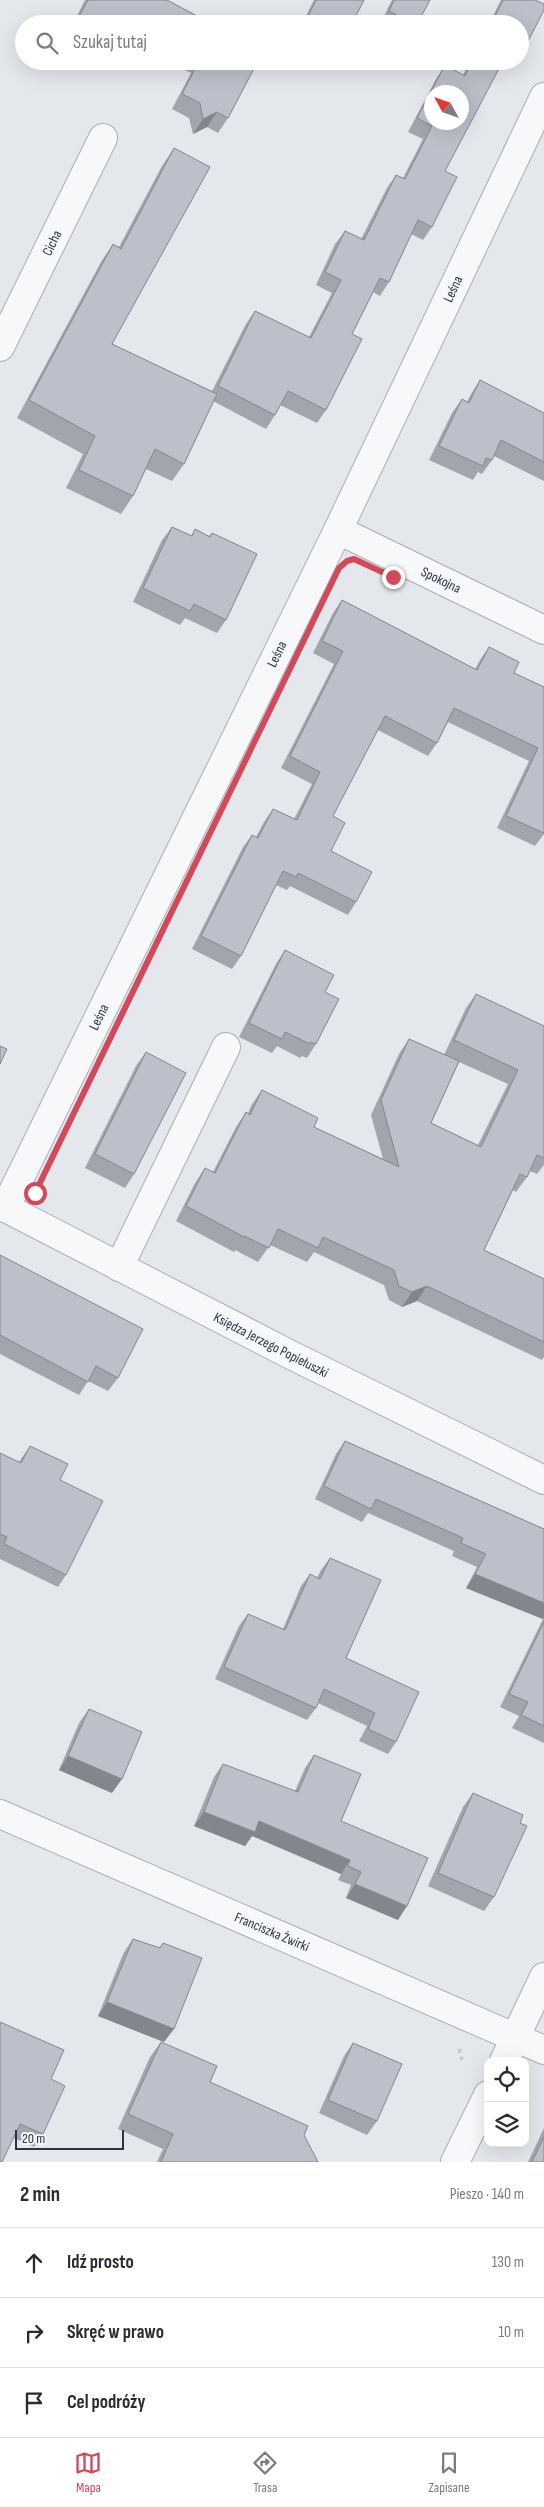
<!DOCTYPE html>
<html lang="pl">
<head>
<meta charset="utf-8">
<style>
	body { margin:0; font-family:"Sofia Sans Condensed",sans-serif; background:#f7f7f7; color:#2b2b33 }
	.controls { position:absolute; right:15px; bottom:15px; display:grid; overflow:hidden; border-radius:10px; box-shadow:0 5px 20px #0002 }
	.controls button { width:45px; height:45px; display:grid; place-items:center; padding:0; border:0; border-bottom:1px solid #e1e1e2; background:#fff; color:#2b2b33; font:25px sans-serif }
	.compass { position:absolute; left:424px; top:85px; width:45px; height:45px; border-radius:50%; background:#fff; box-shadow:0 5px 20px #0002; rotate:310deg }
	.scale { position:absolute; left:15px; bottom:12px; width:109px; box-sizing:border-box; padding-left:5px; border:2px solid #2b3445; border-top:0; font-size:14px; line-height:18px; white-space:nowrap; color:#2b3445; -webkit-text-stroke:4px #f4f6f9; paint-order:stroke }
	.stop { position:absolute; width:15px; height:15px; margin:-11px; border:4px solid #d1495b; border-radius:50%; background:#fff }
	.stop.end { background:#d1495b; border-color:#fff; box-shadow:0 1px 5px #0008 }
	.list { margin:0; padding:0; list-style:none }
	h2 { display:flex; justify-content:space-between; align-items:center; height:65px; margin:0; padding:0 20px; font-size:21px }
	h2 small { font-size:16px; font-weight:400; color:#7c7c81 }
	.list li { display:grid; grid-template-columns:32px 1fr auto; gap:15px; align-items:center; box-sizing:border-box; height:70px; padding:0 20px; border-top:1px solid #e1e1e2 }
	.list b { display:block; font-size:19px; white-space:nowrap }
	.list em { font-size:16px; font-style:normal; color:#7c7c81 }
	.icon { flex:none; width:28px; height:28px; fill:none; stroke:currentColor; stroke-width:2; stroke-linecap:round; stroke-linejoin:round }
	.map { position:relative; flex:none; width:544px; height:2162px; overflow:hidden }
	.search { position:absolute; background:#fff; box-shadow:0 5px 20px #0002; left:15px; right:15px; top:15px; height:55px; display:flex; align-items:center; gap:12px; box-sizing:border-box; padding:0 18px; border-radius:28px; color:#7c7c81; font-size:19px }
	.sheet { height:275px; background:#fff }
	nav { display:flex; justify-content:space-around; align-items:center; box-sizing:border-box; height:70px; border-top:1px solid #e1e1e2; background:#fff; font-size:14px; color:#7c7c81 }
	nav a { display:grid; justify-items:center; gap:2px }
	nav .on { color:#d1495b }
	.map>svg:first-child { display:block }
</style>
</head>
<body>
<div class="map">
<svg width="544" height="2162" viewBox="0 0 544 2162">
	<rect width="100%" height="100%" fill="#e4e7ec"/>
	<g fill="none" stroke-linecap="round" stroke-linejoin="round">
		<defs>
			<g id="minor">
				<path d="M0,347L103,138"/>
				<path d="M338,530L544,630"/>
				<path d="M0,1205L289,1354L544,1480"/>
				<path d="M5,1208L338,530L544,97"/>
				<path d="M119,1267L226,1047"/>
				<path d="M0,1814L544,2050"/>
				<path d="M504,2061L544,1977"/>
				<path d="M455,2162L488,2095"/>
			</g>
		</defs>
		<use href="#minor" stroke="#a9aeb7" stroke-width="30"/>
		<path stroke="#c2c5cb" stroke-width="3" stroke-dasharray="4 4" stroke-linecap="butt" d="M459,2049L462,2060"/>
		<use href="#minor" stroke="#f7f8fa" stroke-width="28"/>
	</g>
	<g fill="#a1a5ae" fill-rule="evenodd">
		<path d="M85,0H167L212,24H73Z"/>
		<path d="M314,0H364L352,24H302Z"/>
		<path d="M392,0H430L417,24H380Z"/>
		<path d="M501,0H535L522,53L520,56V24H489Z"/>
		<path d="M94,61H109L105,67Z"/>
		<path d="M167,61H258L228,118L218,133L207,127L193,134L189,118L172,109L191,73Z"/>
		<path d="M470,61H517L513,67L502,61L445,171L432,227L423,240L411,234L389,282L380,296L373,292L352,334L326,410L317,423L280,405L275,415L266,429L213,401L184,464L172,481L146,469L133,496L121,514L66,488L83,454L17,418L101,262L113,244L119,247L162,166L174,148L112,344L212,391L246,324L255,311L309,337L332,293L316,285L335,244L345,231L361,239L387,188L396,175L403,178L423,139L408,132L436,79L445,65L463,75Z"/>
		<path d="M480,380L544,413V481L494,456L492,460L482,474L478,472L473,480L429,460L452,413L462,399L467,402L471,394Z"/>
		<path d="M172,527L191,536L195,529L209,536L212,533L226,620L217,633L185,618L180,625L133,602L162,540Z"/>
		<path d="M342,600L475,669L480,660L489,647L514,673L544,687V834L535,846L497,828L529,761L448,722L437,743L428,756L378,730L333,816L331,851L356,902L348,915L290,886L287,890L276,885L241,956L232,969L192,949L243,847L252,835L256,837L264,822L273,809L294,819L312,784L281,768L334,664L313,653L333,613Z"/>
		<path d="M285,950L325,992L316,1044L307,1058L302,1056L300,1058L277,1046L272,1053L239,1037L276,964Z"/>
		<path d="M476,994L544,1026V1165L537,1174L530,1171L527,1177L516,1192L513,1190L484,1250L544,1279V1357L542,1360L417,1301L402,1307L389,1300L384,1285L314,1252L307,1262L270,1245L258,1262L235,1250L234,1252L176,1221L195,1183L205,1168L213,1172L236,1127L246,1112L248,1113L252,1104L262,1090L314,1127L383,1159L371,1115L399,1054L409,1039L444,1055L466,1008ZM459,1062L508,1084L478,1145L431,1123Z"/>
		<path d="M146,1052L134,1174L125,1188L85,1168L136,1066Z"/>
		<path d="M0,1255L118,1378L108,1391L88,1381L79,1395L0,1354Z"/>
		<path d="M345,1441L544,1529V1743L512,1728L519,1716L500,1707L543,1619L466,1588L477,1567L452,1556L454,1551L368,1513L362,1522L315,1499L336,1454Z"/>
		<path d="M30,1446L60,1480L66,1575L58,1587L0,1559V1453L19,1462Z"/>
		<path d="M330,1558L346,1658L396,1742L388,1754L359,1741L367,1726L318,1703L316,1708L307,1720L215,1679L239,1626L248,1614L283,1629L301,1586L310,1574L317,1578L321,1570Z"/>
		<path d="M89,1709L112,1793L59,1770L79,1723Z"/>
		<path d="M314,1755L341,1821L398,1920L346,1898L351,1885L338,1880L341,1874L252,1836L245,1846L194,1826L214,1777L223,1764L295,1791L305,1768Z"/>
		<path d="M473,1793L494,1897L484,1911L428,1886L463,1807Z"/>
		<path d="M133,1939L159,1948L163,1943L164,2042L98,2016L124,1952Z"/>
		<path d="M0,2022L51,2079L43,2134L34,2147L14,2138Z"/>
		<path d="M161,2042L210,2082L304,2135L318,2162H157L163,2149L118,2129L150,2057Z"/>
		<path d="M353,2043L377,2121L367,2135L319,2113L344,2056Z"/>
		<path d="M544,2128V2162H528Z"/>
	</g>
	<g fill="#83868d">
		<path d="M217,112L207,127L193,134L203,119Z"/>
		<path d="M427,1286L417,1301L402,1307L412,1292Z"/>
		<path d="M475,1574L544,1603V1617L543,1619L466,1588Z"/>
		<path d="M68,1756L122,1779L112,1793L59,1770Z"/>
		<path d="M204,1812L259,1821L350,1860L341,1874L252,1836L245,1846L194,1826Z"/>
		<path d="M355,1884L407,1906L398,1920L346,1898Z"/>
		<path d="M107,2002L174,2029L164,2042L98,2016Z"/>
	</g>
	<g fill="#bbc0ca" stroke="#83868d" fill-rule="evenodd">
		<path d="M88,0H167L212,24H85L77,20Z"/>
		<path d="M316,0H364L352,24H304Z"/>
		<path d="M394,0H430L417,24H413L389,11Z"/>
		<path d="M503,0H535L544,4V10L522,53L520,52V24H491Z"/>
		<path d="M199,61H258L228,118L217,112L203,119L200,103L182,94Z"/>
		<path d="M472,61H503L445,171L457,177L432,227L418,220L389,282L380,278L352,334L362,339L326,410L288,391L275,415L218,386L255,311L311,338L341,280L325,272L345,231L364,240L396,175L405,179L432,126L417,118L445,65L465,76ZM432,92H462V122H432Z"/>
		<path d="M174,148L210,167L112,344L217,394L184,464L155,449L133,496L79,470L95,436L29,400L113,244L121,249Z"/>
		<path d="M480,380L544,413V462L501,440L492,460L486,458L483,466L439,446L462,399L469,403Z"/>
		<path d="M172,527L192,536L195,529L210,537L212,533L257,554L226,620L194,604L190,611L143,588Z"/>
		<path d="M342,600L477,670L489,647L519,662L514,673L544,687V833L506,816L538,748L454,708L437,743L385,716L333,816L345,823L331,851L372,872L356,902L298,873L296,877L283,871L241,956L201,936L252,835L258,838L273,809L297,820L320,772L290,756L343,651L322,641Z"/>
		<path d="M285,950L334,975L325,992L339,999L316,1044L311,1042L310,1044L285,1032L282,1039L249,1023Z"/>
		<path d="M476,994L544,1026V1158L537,1155L527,1177L520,1174L484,1250L544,1279V1342L427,1286L412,1292L399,1286L394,1270L323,1237L318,1248L278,1229L269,1248L244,1236V1237L186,1206L205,1168L215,1173L246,1112L250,1115L262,1090L318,1118L314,1127L399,1167L381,1100L409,1039L459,1061L431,1123L481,1147L518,1070L454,1040Z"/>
		<path d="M0,1046L7,1049L0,1064Z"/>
		<path d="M146,1052L186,1073L134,1174L95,1154Z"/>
		<path d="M0,1255L143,1329L118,1378L96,1366L88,1382L0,1335Z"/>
		<path d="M345,1441L544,1529V1603L475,1574L486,1554L461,1543L463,1538L376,1499L371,1509L324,1486Z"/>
		<path d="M30,1446L68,1464L60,1480L103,1501L66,1575L4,1544L7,1537L0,1534V1453L21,1463Z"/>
		<path d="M330,1558L381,1580L346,1658L419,1692L396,1742L368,1729L375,1713L324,1689L316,1708L224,1667L248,1614L285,1630L310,1574L320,1579Z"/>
		<path d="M544,1622V1726L521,1715L528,1702L509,1694Z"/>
		<path d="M89,1709L142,1732L122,1779L68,1756Z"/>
		<path d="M314,1755L361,1774L341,1821L428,1858L407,1906L355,1884L361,1872L348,1866L350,1860L259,1821L255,1832L204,1812L223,1764L298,1792Z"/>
		<path d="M473,1793L523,1815L520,1823L527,1826L494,1897L438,1873Z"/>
		<path d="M133,1939L160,1948L163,1943L202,1958L174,2029L107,2002Z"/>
		<path d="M0,2022L64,2050L51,2079L65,2086L43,2134L20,2124L2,2162H0Z"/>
		<path d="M161,2042L217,2066L210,2082L308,2126L304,2135L318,2162H161L173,2134L128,2114Z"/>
		<path d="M353,2043L402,2064L377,2121L328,2100Z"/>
		<path d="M544,2137V2162H532Z"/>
	</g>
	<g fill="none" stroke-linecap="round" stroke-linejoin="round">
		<path stroke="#d1495b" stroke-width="6" d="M35,1193L339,568L347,561L354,559L393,577"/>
	</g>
	<g text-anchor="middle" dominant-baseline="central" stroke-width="4.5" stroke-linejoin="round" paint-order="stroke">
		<g font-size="14" fill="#2b3445" stroke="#f4f6f9">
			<text transform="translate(52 243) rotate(-64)">Cicha</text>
			<text transform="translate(453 289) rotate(-65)">Leśna</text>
			<text transform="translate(441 580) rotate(26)">Spokojna</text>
			<text transform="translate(277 654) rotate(-64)">Leśna</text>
			<text transform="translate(99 1017) rotate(-64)">Leśna</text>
			<text transform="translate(271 1345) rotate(27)">Księdza Jerzego Popiełuszki</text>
			<text transform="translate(272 1932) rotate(23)">Franciszka Żwirki</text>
		</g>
	</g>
</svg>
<div class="controls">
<button><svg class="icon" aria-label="locate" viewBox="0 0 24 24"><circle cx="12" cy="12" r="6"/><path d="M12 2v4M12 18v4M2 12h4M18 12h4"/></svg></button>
<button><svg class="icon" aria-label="layers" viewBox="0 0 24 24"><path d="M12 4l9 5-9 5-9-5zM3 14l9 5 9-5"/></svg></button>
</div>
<svg class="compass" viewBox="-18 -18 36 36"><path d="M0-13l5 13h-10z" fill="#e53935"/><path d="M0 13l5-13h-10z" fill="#7c7c81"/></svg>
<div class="scale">20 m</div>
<div class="stop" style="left:35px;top:1193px"></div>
<div class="stop end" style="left:393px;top:577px"></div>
<div class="search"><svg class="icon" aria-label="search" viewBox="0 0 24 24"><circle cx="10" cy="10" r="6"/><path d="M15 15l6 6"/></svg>Szukaj tutaj</div>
</div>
<section class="sheet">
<h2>2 min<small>Pieszo · 140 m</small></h2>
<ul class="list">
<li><svg class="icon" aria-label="ahead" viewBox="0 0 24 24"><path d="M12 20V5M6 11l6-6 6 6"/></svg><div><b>Idź prosto</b></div><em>130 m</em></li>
<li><svg class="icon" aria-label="right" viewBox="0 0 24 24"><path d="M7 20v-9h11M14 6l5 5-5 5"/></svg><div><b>Skręć w prawo</b></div><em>10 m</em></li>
<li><svg class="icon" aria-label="arrive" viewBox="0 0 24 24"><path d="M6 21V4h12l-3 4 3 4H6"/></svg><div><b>Cel podróży</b></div></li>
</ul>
</section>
<nav>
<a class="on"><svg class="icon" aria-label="map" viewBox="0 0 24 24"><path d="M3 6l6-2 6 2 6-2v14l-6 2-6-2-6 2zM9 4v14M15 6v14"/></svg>Mapa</a>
<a><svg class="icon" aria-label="directions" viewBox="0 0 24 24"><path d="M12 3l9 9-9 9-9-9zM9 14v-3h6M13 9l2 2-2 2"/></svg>Trasa</a>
<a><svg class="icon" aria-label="saved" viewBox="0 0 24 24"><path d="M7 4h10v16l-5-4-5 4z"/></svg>Zapisane</a>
</nav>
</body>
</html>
